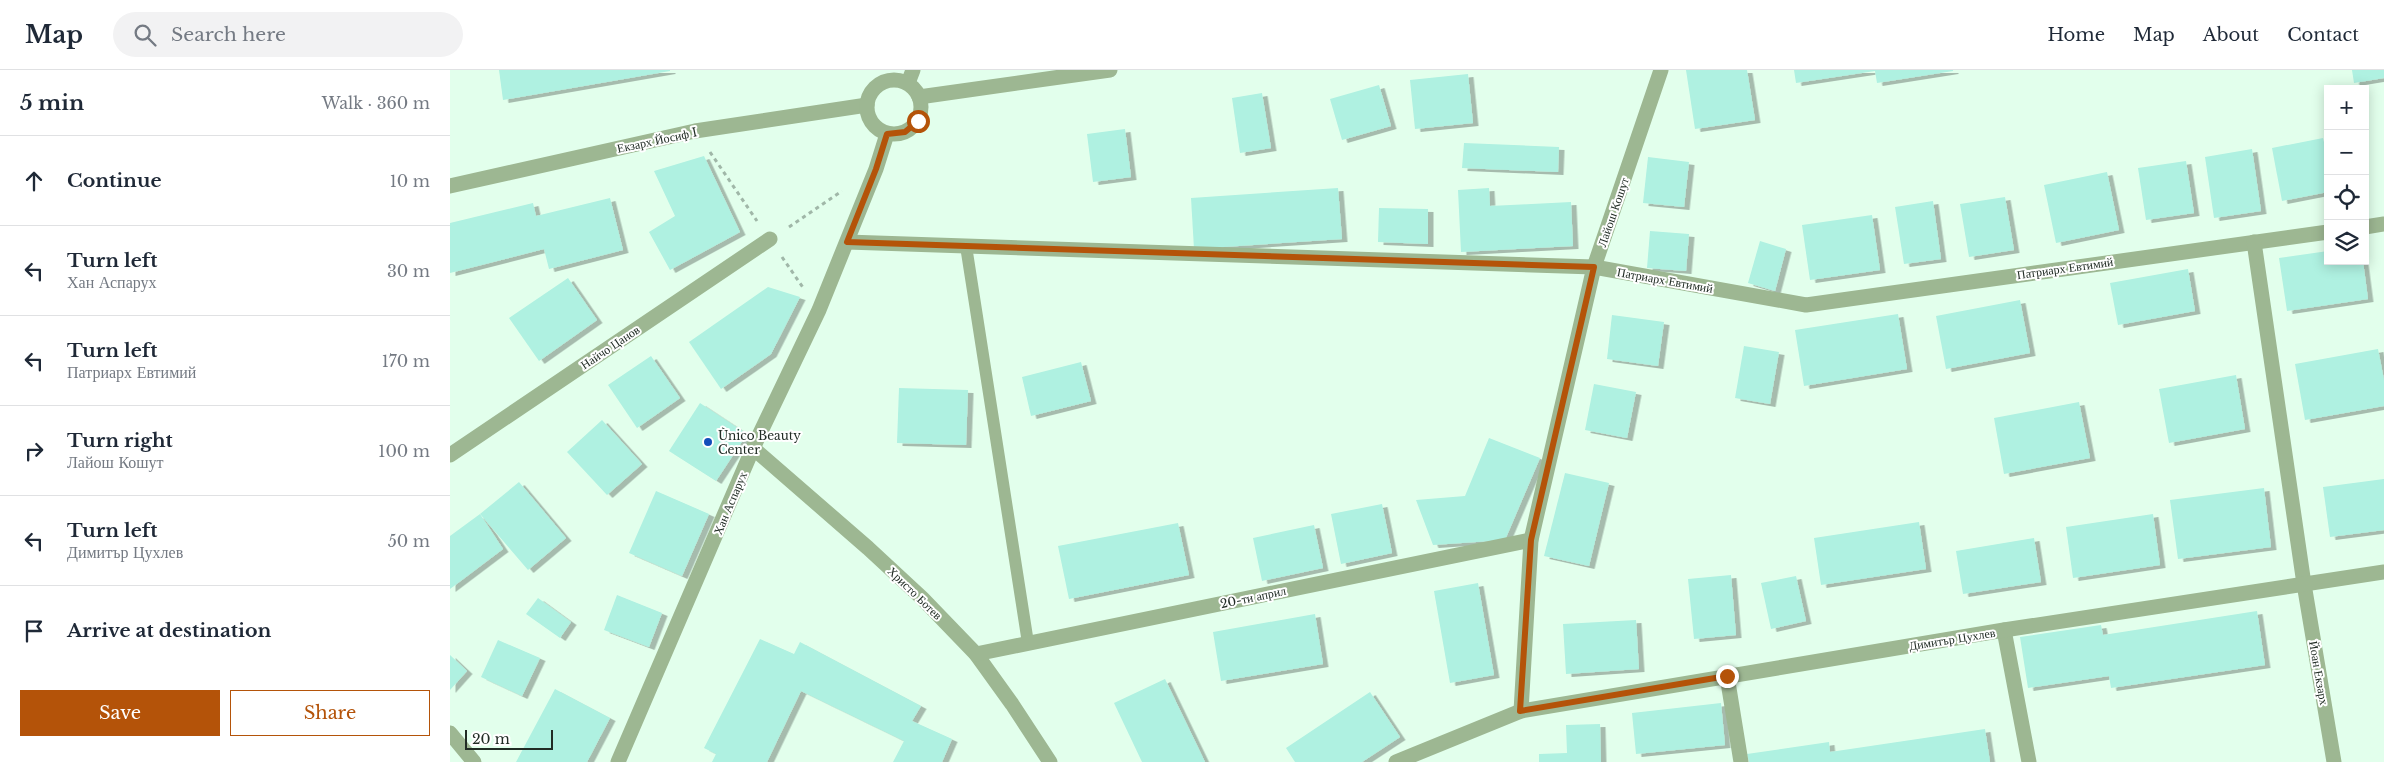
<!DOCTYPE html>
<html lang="en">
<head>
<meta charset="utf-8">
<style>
	body { margin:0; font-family:"Libre Baskerville",serif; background:#f2f2f3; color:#1f2937 }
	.controls { position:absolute; right:15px; top:15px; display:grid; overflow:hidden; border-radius:0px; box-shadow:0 2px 12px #0003 }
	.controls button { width:45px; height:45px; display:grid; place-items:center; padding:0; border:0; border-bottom:1px solid #e0e1e3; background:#fff; color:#1f2937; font:25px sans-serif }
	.scale { position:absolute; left:15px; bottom:12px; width:88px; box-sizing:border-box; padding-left:5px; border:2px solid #212c25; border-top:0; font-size:14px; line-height:18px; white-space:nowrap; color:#212c25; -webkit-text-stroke:4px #fff; paint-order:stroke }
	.stop { position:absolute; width:15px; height:15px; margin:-11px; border:4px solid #b45309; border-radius:50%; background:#fff }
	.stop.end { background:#b45309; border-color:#fff; box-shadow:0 1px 5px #0008 }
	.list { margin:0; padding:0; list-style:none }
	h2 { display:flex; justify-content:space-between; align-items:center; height:65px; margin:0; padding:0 20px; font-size:21px }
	h2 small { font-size:16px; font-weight:400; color:#747a83 }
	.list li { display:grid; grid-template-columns:32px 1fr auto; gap:15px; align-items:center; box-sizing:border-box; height:90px; padding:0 20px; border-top:1px solid #e0e1e3 }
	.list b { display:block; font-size:19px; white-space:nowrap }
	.list p { margin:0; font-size:16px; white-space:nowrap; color:#747a83 }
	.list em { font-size:16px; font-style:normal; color:#747a83 }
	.actions { display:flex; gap:10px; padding:15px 20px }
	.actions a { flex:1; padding:11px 0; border:1px solid #b45309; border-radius:0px; text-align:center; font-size:18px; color:#b45309 }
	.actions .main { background:#b45309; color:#fff }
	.icon { flex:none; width:28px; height:28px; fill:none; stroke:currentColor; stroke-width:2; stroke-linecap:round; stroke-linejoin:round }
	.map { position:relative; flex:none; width:1934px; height:692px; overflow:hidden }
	header { display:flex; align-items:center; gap:30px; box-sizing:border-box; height:70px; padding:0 25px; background:#fff; border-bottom:1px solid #e0e1e3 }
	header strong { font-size:24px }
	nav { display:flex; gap:28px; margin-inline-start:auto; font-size:18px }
	.search { width:350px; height:45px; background:#f2f2f3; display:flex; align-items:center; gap:12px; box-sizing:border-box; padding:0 18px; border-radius:28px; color:#747a83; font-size:19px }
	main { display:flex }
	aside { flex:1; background:#fff }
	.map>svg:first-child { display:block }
</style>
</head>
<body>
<header>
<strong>Map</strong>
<div class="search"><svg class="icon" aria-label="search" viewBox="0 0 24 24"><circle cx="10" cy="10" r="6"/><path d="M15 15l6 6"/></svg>Search here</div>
<nav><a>Home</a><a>Map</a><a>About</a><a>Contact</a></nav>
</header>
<main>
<aside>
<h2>5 min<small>Walk · 360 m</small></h2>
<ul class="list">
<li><svg class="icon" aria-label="ahead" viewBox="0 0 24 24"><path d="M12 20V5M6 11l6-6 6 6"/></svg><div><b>Continue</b></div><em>10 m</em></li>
<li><svg class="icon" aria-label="left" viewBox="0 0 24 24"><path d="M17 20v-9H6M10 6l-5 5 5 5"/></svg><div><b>Turn left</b><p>Хан Аспарух</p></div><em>30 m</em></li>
<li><svg class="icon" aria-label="left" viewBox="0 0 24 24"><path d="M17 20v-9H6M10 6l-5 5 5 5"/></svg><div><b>Turn left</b><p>Патриарх Евтимий</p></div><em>170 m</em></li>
<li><svg class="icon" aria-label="right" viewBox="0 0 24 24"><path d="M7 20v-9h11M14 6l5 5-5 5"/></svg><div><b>Turn right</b><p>Лайош Кошут</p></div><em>100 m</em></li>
<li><svg class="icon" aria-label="left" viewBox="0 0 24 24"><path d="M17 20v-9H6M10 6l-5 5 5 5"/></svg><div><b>Turn left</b><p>Димитър Цухлев</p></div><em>50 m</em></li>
<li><svg class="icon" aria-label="arrive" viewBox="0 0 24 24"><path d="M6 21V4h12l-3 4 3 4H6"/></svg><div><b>Arrive at destination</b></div></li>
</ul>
<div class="actions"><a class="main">Save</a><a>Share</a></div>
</aside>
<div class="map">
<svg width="1934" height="692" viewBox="0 0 1934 692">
	<defs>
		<filter id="shadow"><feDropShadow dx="5.5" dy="3" stdDeviation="0" flood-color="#0004"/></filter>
	</defs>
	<rect width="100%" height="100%" fill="#e2ffec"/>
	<g fill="#aff1e1" filter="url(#shadow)">
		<path d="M49,0H220V1L53,30Z"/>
		<path d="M1236,0H1297L1305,50L1245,59Z"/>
		<path d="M1344,0H1503V1L1427,13L1425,1L1346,13Z"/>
		<path d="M1902,0H1934V8L1904,13Z"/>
		<path d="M1018,4L1023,53L965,59L960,10Z"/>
		<path d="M929,15L941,56L892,70L880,29Z"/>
		<path d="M812,23L821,78L790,83L782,28Z"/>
		<path d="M675,59L681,107L643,112L637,64Z"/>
		<path d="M1873,68L1878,90V122L1832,131L1822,78Z"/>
		<path d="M1014,73L1109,77L1108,102L1012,98Z"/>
		<path d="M1802,79L1811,141L1764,148L1755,87Z"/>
		<path d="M254,86L290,162L220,200L199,162L225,146L204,101Z"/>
		<path d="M1198,87L1239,92L1234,137L1193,133Z"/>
		<path d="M1736,91L1744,143L1696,150L1688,98Z"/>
		<path d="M1657,102L1669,160L1606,173L1594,115Z"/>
		<path d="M888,118L892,169L744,179L741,128Z"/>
		<path d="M1039,118L1040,136L1121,132L1123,176L1011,182L1008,120Z"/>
		<path d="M1555,127L1564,180L1519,187L1510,134Z"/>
		<path d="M160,128L173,180L99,199L94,179L0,203V153L83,133L86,146Z"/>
		<path d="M1483,131L1491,189L1454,194L1445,137Z"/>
		<path d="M929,138L978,139V174L928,172Z"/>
		<path d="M1422,145L1430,200L1360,210L1352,155Z"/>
		<path d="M1200,161L1239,164L1236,201L1197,198Z"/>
		<path d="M1310,171L1336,179L1325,221L1298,213Z"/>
		<path d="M1878,181V191H1913L1918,229L1837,241L1829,188Z"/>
		<path d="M1738,199L1745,241L1668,255L1660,213Z"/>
		<path d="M118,208L147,250L89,291L59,248Z"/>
		<path d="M318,217L350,227L321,284L271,319L239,272Z"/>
		<path d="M1570,230L1580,283L1496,299L1486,246Z"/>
		<path d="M1448,244L1457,299L1354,316L1345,260Z"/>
		<path d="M1162,245L1214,252L1208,296L1157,289Z"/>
		<path d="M1294,276L1329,282L1320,334L1285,328Z"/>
		<path d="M1928,279L1934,310V336L1855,350L1845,294Z"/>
		<path d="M201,286L230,328L187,358L158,315Z"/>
		<path d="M631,292L641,331L581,346L572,307Z"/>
		<path d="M1786,305L1795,359L1719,373L1709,319Z"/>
		<path d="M1144,314L1186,322L1177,368L1135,360Z"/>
		<path d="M449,318L518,320L516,375L447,373Z"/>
		<path d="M1629,332L1640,388L1554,404L1544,348Z"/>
		<path d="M250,333L297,364L266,411L219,381Z"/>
		<path d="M152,350L192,394L157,425L117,382Z"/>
		<path d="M1039,368L1090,388L1055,470L983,475L966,430L1015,426Z"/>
		<path d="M1115,403L1159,413L1139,496L1094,486Z"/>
		<path d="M1934,409V460L1880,467L1873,417Z"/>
		<path d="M69,412L116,468L78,500L30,444Z"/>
		<path d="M1814,418L1821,477L1728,489L1720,430Z"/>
		<path d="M206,421L259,444L232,506L179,483Z"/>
		<path d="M932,434L942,483L891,494L881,444Z"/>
		<path d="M30,444L53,479L0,519V466Z"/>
		<path d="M1703,444L1710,495L1623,508L1616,457Z"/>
		<path d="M1469,452L1476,499L1371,515L1364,468Z"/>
		<path d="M728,453L739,505L619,529L608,476Z"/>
		<path d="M864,455L873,498L812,511L803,468Z"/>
		<path d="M1584,468L1591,512L1513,524L1506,481Z"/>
		<path d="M1281,505L1286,565L1244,569L1238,509Z"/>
		<path d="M1346,506L1356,551L1321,559L1311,513Z"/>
		<path d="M1028,513L1044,605L1000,613L984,521Z"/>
		<path d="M167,525L212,543L199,577L154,560Z"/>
		<path d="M88,528L121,552L110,568L76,544Z"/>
		<path d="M1807,541L1815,595L1661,618L1659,606L1578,618L1570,567L1651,555L1653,565Z"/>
		<path d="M865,544L873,594L771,611L763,562Z"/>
		<path d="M1186,550L1189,599L1116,604L1113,554Z"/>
		<path d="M310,569L344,584L350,572L471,636L462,651L502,669L492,692H443L454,671L351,621L317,692H262L266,684L254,678Z"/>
		<path d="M48,570L90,588L72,626L31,607Z"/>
		<path d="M0,585L17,601L0,620Z"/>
		<path d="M715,609L755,692H692L664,633Z"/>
		<path d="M105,619L160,648L137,692H66Z"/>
		<path d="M920,622L950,667L912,692H845L836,678Z"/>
		<path d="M1271,633L1275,675L1186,684L1182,643Z"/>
		<path d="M1150,654L1151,692H1089V684L1117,683L1116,655Z"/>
		<path d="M1535,659L1540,692H1299L1297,684L1379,672L1380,682Z"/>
	</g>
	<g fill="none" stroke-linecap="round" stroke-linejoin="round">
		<g stroke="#a0b7a8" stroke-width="3" stroke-dasharray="4 4" stroke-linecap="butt">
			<path d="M260,82L307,151"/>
			<path d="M339,157L392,121"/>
			<path d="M332,187L354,219"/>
		</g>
		<path stroke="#9db792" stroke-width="12" d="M516,176L578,573"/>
		<g stroke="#9db792" stroke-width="15">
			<path d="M458,13L463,0"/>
			<path d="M0,116L245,61L417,35"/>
			<path d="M1915,157L1934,154"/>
			<path d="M397,172L1144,197L1356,235L1878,162"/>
			<path d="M1804,172L1854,514L1884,692"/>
			<path d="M303,378L418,478L472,528L526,584L562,634L600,692"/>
			<path d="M0,385L320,169"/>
			<path d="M1554,560L1579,692"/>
			<path d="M526,584L1081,470"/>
			<path d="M1277,606L1291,692"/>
			<path d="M1071,641L1081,470L1144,197L1211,0"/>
			<path d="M946,692L1071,641L1554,560L1934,502"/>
		</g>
		<g stroke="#9db792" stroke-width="15">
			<circle cx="444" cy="37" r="27"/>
			<path d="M469,27L660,0"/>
			<path d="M0,663L24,692"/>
			<path d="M168,692L303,378L369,240L426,99L437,64"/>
		</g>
	</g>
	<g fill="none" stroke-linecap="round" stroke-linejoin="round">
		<path stroke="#b45309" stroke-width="6" d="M468,51L455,62L437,64L426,99L397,172L1144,197L1081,470L1070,641L1277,606"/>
	</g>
	<circle fill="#124eba" stroke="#fff" stroke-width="2" cx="258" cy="372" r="5"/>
	<g text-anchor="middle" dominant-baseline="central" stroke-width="4" stroke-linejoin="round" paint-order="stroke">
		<g font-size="12" fill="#212c25" stroke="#fff">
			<text transform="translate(207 70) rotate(-12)">Екзарх Йосиф I</text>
			<text transform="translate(1163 142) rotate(-71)">Лайош Кошут</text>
			<text transform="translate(1615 198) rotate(-8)">Патриарх Евтимий</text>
			<text transform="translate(1215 210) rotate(10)">Патриарх Евтимий</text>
			<text transform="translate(160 277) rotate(-34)">Найчо Цанов</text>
			<text transform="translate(280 433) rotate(-67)">Хан Аспарух</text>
			<text transform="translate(465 523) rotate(44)">Христо Ботев</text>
			<text transform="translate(803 527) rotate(-12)">20-ти април</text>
			<text transform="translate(1502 569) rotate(-9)">Димитър Цухлев</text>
			<text transform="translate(1869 603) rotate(80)">Йоан Екзарх</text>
		</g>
		<g font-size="12" fill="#212c25" stroke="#fff" text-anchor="start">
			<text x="268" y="365">Ùnico Beauty<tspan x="268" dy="14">Center</tspan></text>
		</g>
	</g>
</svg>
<div class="controls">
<button>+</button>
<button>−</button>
<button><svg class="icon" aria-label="locate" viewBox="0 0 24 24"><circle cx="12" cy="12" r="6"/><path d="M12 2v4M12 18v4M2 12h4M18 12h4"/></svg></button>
<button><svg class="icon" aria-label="layers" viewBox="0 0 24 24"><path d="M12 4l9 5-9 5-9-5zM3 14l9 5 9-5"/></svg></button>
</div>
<div class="scale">20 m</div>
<div class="stop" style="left:468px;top:51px"></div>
<div class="stop end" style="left:1277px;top:606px"></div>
</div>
</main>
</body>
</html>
